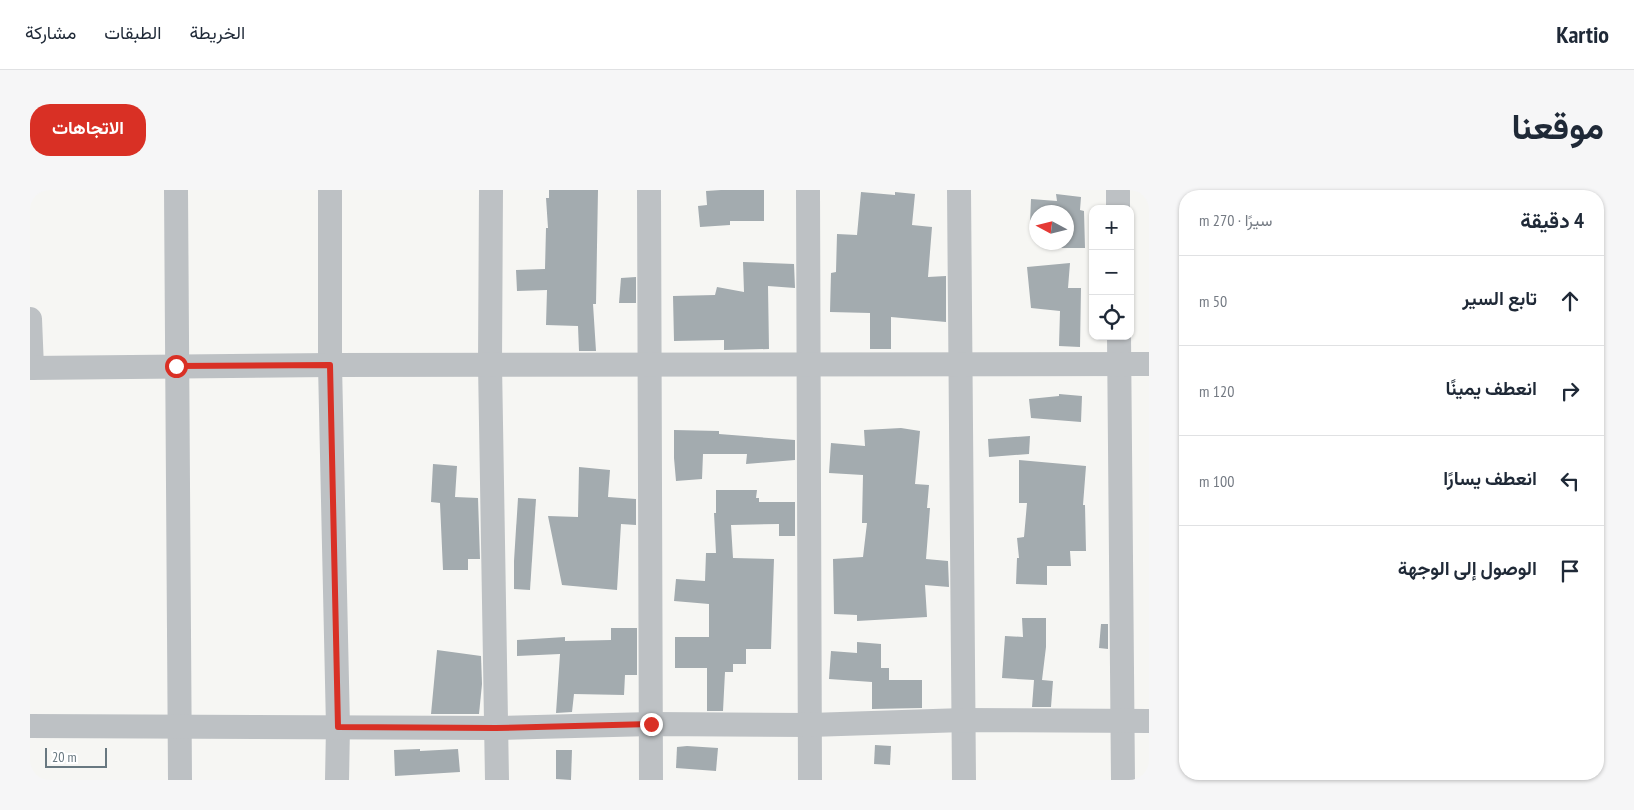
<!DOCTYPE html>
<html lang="ar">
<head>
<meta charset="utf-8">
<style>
	body { margin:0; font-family:"PT Sans Narrow",Vazirmatn,sans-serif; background:#f6f6f7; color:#1f2937; direction:rtl }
	.controls { position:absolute; right:15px; top:15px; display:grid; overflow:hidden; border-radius:10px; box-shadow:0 1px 4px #0004 }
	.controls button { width:45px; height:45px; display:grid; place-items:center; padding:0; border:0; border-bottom:1px solid #e0e1e3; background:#fff; color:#1f2937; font:25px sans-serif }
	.compass { position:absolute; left:999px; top:15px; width:45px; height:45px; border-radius:50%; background:#fff; box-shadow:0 1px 4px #0004; rotate:277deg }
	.scale { position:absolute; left:15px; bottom:12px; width:62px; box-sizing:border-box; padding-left:5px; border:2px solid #687880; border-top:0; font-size:14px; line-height:18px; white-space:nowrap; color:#687880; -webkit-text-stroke:4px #fff; paint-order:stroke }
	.stop { position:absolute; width:15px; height:15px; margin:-11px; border:4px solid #d93025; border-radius:50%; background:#fff }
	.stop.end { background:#d93025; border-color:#fff; box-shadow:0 1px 5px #0008 }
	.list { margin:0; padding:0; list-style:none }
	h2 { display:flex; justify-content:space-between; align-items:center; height:65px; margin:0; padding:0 20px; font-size:21px }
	h2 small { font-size:16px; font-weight:400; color:#747a83 }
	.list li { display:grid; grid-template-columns:32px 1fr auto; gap:15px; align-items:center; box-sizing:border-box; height:90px; padding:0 20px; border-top:1px solid #e0e1e3 }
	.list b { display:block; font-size:19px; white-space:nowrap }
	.list em { font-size:16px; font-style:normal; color:#747a83 }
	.icon { flex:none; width:28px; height:28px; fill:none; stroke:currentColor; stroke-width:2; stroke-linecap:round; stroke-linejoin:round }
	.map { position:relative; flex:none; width:1119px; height:590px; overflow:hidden; direction:ltr; border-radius:20px }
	header { display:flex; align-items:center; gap:30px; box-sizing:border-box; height:70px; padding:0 25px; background:#fff; border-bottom:1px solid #e0e1e3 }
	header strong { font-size:24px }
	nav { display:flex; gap:28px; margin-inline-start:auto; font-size:18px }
	.intro { display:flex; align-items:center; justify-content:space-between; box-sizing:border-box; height:120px; padding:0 30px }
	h1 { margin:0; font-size:35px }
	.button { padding:12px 22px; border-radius:20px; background:#d93025; color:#fff; font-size:18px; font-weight:700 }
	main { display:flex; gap:30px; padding:0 30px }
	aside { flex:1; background:#fff; border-radius:20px; box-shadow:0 1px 4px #0004 }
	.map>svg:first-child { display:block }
</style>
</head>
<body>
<header>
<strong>Kartio</strong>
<nav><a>الخريطة</a><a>الطبقات</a><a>مشاركة</a></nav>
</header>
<div class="intro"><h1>موقعنا</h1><a class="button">الاتجاهات</a></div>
<main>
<aside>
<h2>4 دقيقة<small>سيرًا · 270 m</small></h2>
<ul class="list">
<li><svg class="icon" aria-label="ahead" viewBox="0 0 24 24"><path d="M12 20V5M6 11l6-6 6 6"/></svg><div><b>تابع السير</b></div><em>50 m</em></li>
<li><svg class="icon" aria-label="right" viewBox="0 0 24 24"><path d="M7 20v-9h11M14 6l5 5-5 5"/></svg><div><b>انعطف يمينًا</b></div><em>120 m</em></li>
<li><svg class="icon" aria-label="left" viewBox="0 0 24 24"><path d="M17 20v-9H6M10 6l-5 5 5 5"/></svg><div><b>انعطف يسارًا</b></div><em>100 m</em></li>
<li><svg class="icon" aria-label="arrive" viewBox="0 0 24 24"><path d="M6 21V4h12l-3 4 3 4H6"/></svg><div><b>الوصول إلى الوجهة</b></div></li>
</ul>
</aside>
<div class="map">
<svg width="1119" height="590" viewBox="0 0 1119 590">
	<rect width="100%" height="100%" fill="#f6f6f3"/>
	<g fill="#a3abaf">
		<path d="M519,0H568L566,114H563L566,161H549L548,136L516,135L517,100L487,101L486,80L515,79L516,38H518L516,8H519Z"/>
		<path d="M691,0H734V31H700V35L670,37L668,16L677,15L676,1Z"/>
		<path d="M831,2L865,5V2L885,4L882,35L902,37L898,87L916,86V132L861,127V159H840V123L800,122L801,83L806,82L807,44L827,45Z"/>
		<path d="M1026,4L1051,7L1050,20L1054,21L1055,58H1027V52H1036V22H1006V33H1000L1001,9L1027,11Z"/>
		<path d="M713,72L764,74L765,98L738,96L739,159L694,160V150L644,151L643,106L685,105L687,97L714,102Z"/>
		<path d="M1040,73L1038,98H1051L1050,157L1029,156L1030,121L1001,118L997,77Z"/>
		<path d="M606,87V113H589L591,88Z"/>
		<path d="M1029,204L1052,206L1051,232L1001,228L999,209L1029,206Z"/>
		<path d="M871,238L890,241L885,294L899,295L897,318H900L896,369L918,371L919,397L895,395L897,427L827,431V425L804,424L803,369L833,367L837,333H832L833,285L799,283L801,253L835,256L834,240Z"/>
		<path d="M644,240L689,241V244L765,250V270L716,274L717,264H673L672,289L646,291L644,268Z"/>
		<path d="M1000,246L999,264L959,267L958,249Z"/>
		<path d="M989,270L1056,276L1053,315H1055L1056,361H1040L1041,376H1017V395L986,394L987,368H989L987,348L994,347L997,313H989Z"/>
		<path d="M403,274L427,276L425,307L448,308L450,369H438V380H413L410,313L401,312Z"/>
		<path d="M549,277L580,280L578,307L606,309V335L591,334L587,400L532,395L518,326L548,327Z"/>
		<path d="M686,300H727L726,308H729V312H765V346H749V334L701,335L703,368L744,369L741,459H716V474H703V482H695L693,521H677V478H645V447H679V414L644,411L646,389L675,391L676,363H686L684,323H686Z"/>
		<path d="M488,308L506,309L500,400L484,399V371Z"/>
		<path d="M992,428H1016V457L1012,490L1023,491L1021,517H1002L1004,490L972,488L975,446L993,447Z"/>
		<path d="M1071,434H1078V459L1069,458Z"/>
		<path d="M581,438H607V485H595L594,505L544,504L542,522L526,523L530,464L487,466V450L535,447V451L581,450Z"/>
		<path d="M827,452L851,454V478H859V490H892V518L842,519V492L799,489L801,461L827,463Z"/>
		<path d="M407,460L451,466L452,494L449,524H401Z"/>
		<path d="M845,555L861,556L860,575L844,574Z"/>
		<path d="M657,556L688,558L686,581L646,578L647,557Z"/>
		<path d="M390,559V561L428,559L430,582L365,586L364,560Z"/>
		<path d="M526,560H542L541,590L526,589Z"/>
	</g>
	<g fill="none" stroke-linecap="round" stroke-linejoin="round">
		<g stroke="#bdc1c4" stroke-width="24">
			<path d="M146,0L150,590"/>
			<path d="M300,0V175L308,537L307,590"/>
			<path d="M461,0L460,174L467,590"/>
			<path d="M619,0L621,590"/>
			<path d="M778,0L780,590"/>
			<path d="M929,0L934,590"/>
			<path d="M1088,0V19"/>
			<path d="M0,129L2,178"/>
			<path d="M1089,146L1093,590"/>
			<path d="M0,178L300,175L1119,174"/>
			<path d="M0,536L466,538L621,534L780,535L934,530L1119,531"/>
		</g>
	</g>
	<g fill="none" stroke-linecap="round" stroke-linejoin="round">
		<path stroke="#d93025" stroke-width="6" d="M146,176L300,175L308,537L466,538L621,534"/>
	</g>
</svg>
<div class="controls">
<button>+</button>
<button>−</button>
<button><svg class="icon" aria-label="locate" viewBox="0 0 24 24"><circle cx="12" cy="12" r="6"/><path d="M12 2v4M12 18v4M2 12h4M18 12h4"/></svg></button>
</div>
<svg class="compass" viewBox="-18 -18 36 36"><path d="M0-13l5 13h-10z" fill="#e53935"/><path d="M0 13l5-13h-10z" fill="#747a83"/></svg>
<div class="scale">20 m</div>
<div class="stop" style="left:146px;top:176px"></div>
<div class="stop end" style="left:621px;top:534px"></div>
</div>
</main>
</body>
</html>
